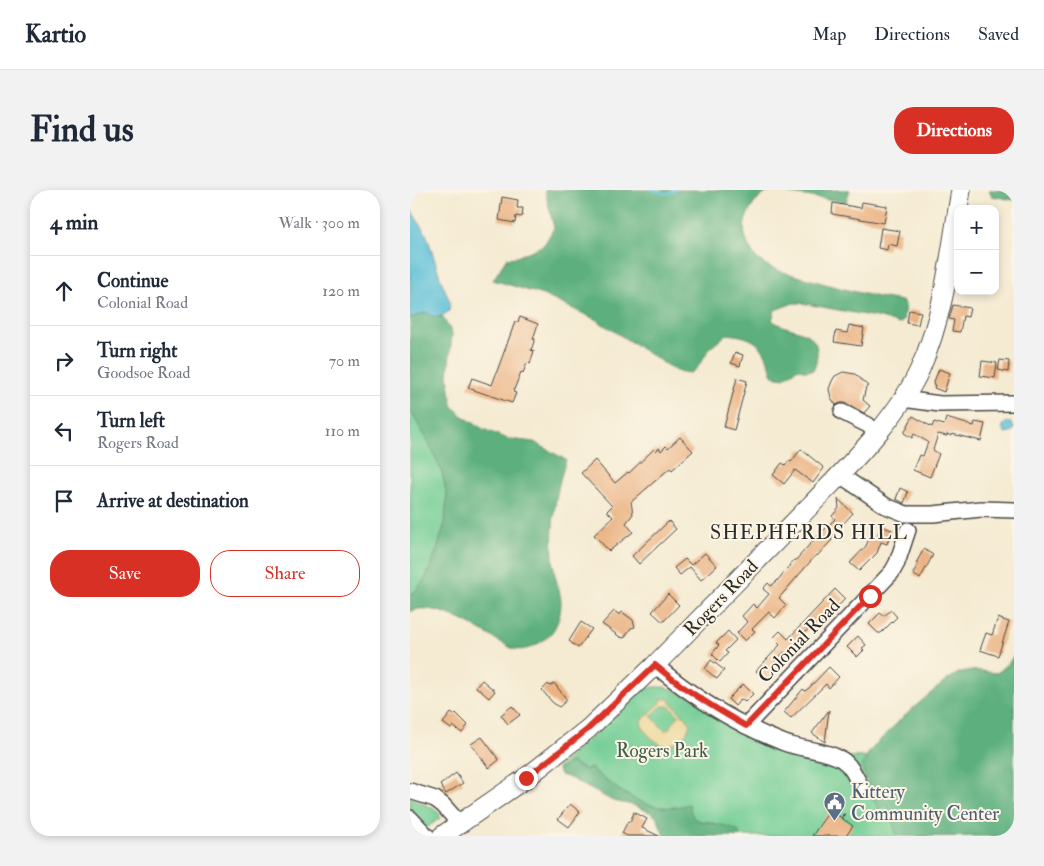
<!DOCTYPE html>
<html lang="en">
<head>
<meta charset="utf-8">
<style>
	body { margin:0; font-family:"IM FELL Double Pica",serif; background:#f2f2f3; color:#1f2937 }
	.controls { position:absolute; right:15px; top:15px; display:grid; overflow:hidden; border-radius:10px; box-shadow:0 2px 8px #0003 }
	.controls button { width:45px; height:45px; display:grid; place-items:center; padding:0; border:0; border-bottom:1px solid #e0e1e3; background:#fff; color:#1f2937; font:25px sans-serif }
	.stop { position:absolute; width:15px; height:15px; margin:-11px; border:4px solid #d93025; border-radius:50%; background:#fff }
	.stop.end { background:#d93025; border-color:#fff; box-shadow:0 1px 5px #0008 }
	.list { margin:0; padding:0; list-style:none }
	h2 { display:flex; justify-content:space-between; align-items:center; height:65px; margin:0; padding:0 20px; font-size:21px }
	h2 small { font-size:16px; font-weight:400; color:#747a83 }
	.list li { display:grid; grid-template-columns:32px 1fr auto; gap:15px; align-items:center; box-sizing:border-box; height:70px; padding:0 20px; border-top:1px solid #e0e1e3 }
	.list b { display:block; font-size:19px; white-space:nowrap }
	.list p { margin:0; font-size:16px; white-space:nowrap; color:#747a83 }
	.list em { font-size:16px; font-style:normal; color:#747a83 }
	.actions { display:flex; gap:10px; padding:15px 20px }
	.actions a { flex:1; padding:11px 0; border:1px solid #d93025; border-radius:20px; text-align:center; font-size:18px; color:#d93025 }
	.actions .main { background:#d93025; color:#fff }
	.icon { flex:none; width:28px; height:28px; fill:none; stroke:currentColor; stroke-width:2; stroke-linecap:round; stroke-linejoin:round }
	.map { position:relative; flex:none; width:604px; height:646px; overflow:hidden; border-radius:20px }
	header { display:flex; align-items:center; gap:30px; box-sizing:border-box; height:70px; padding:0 25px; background:#fff; border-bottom:1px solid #e0e1e3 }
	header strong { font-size:24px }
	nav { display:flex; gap:28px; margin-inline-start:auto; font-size:18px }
	.intro { display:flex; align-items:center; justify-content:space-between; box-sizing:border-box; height:120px; padding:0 30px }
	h1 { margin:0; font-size:35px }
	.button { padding:12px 22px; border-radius:20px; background:#d93025; color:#fff; font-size:18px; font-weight:700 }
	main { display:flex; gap:30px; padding:0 30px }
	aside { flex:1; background:#fff; border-radius:20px; box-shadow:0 2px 8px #0003 }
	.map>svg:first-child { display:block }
</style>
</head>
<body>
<header>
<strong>Kartio</strong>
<nav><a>Map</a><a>Directions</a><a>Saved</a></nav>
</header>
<div class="intro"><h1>Find us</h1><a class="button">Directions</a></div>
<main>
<aside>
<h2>4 min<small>Walk · 300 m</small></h2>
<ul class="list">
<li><svg class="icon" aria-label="ahead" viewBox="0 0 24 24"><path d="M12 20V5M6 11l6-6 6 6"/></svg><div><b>Continue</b><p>Colonial Road</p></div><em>120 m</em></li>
<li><svg class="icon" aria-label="right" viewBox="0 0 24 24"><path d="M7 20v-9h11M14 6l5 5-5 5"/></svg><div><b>Turn right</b><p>Goodsoe Road</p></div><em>70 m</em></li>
<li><svg class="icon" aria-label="left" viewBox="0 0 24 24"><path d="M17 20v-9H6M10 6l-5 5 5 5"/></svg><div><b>Turn left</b><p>Rogers Road</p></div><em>110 m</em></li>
<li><svg class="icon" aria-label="arrive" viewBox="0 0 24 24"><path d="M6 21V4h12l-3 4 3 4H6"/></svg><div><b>Arrive at destination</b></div></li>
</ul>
<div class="actions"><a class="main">Save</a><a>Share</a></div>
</aside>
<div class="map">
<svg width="604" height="646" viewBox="0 0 604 646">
	<rect width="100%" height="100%" fill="#fcf5e5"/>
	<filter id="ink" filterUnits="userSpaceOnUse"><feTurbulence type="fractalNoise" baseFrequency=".02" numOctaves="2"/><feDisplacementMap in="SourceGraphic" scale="10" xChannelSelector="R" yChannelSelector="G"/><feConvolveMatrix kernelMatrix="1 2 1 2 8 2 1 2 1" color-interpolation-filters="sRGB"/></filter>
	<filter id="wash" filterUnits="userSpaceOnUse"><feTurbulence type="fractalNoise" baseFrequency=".0096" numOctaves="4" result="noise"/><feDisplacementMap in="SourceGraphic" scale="20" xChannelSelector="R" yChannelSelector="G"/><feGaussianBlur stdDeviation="1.12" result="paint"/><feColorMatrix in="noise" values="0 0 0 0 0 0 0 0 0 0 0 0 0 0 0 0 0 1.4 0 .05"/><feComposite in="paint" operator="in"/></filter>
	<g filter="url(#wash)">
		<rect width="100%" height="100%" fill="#f5ebd3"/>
		<g fill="#72cd94" stroke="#4e7c60">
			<path d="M0,220C20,254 45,292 35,334C32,346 27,359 23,370C18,382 12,399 0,405Z"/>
			<path d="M244,497H254L265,500L408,566L490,568L564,646H324L301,632L287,631L217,613L147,578L234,499Z"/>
			<path d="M0,607L28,621L30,628L6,646H0Z"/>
		</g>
		<g fill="#5db07e" stroke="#446e54">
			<path d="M135,0H440L436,12L361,1C348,5 338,20 335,32C332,45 339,61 349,70C361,80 377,83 391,87C425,97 457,106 492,111L495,116L493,131L489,134L471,128L391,113H383L365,120L362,130C376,142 406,138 407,161C407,169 407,173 403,180L396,181L388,178L374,188L363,186C355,156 348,147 317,144L300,158L287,178L280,183L266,181L185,129L133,105L83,90L97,68L107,67L134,55L144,38Z"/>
			<path d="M579,0H604V10L582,6Z"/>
			<path d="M17,122L29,127L32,126L42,143L38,185L42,215L51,225L73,239L98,249L124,252L156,270C144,305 140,342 144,379C145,390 151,402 151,412C151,426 146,441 135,449C127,455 115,462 104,459C98,457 92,452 87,450C67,438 22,409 0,422V405L4,403L17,386L25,366L35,333L37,306L32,282L18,251L0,220V128Z"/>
			<path d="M604,465V646H487L477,615L468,619L463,608L472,604L468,595L460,598L452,578C453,575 454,571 456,567C465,551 532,490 549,483C561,478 575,482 587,483L598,474Z"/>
			<path d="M161,572L174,579L181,578C208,601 241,627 279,614C280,618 281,625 285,629C289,633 317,633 328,641L330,646H254L247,627L240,622L223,615L203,611L158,587L150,585L148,580Z"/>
		</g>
		<path fill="#eeda9e" stroke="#8c8264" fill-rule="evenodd" d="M251,509H260L261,513L278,530L280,534C276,547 269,552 256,556C246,553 234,543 231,533L233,529L251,513ZM252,516H259L269,525L258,540H254L241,526Z"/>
		<g fill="#5abfd8" stroke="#427582">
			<path d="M0,18L17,46L31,90L40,112L39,121C31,127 25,130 17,122L0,128Z"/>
			<circle cx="598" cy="238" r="5.5"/>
		</g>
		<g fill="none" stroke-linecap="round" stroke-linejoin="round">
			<path stroke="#5abfd8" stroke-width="3" d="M243,0L257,4L265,0"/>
		</g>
		<g id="blocks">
			<g fill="#ebb283">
				<path d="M92,7L108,10L107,18H113L112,27L106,26L105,33L89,30Z"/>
				<path d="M452,12L477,16L474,33L422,24L423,13L451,18Z"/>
				<path d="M471,38L490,41L487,56L478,54L477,60L468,58Z"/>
				<path d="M543,115L560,118L558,127L553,126L550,142L542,141L544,130L539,129Z"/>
				<path d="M499,120L511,122L508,135L497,133Z"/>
				<path d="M110,127L128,134L123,149H125L121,160L124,161L120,174L117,173L113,183L111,182L103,202L106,203L102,213L58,198L62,188L82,195L105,132H108Z"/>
				<path d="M439,135L454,138L451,156L424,152L426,141L437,143Z"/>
				<path d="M325,162L333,165L330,176L321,173Z"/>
				<path d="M590,170L599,171L598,182L588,180Z"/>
				<path d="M572,171L587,173L585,188L570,186Z"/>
				<path d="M529,179L540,183L534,202L524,198L525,195L523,194Z"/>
				<path d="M433,182L445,184L458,196L456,197L453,210L460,216L454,223L436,213H431L426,215L421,208L419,199L422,191L425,186Z"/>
				<path d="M327,188L337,191L324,240L314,237Z"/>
				<path d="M503,226L522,237L524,232L534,235L536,228L564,236L565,232L575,234L571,251L542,244V246L537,244V246L528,244L523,260L529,264L520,287L503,280L509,265L513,266L518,252L504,244L502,248L494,243Z"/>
				<path d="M270,247L283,261L262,280L260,278L221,312L223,324L216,333L223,342L199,361L184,345L203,327L197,321L202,316L171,283L185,270L205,293L218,282L219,283L244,259L246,261L249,258L251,261L256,256L258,258Z"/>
				<path d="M391,259L414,278L403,293L385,280L374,294L363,285L372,273L375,275L379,271L381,272Z"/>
				<path d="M490,298L498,302L494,313L486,309Z"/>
				<path d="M428,309L443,323L420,348L422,350L407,366L406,365L369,408L376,415L365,428L359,422L342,439L345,441L335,451L327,443L337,432L332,426L343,414L347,418L359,404L353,399L358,393L361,396L367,391L384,370L385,371L401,353L425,329L422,326L429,318Z"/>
				<path d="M259,331L266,339L229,374L222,366Z"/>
				<path d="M471,336L482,340L477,354L471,352L467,363L449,381L440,373L456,356L460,346L466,349Z"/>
				<path d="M514,359L523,365L510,389L503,384L508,374L506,373Z"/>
				<path d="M295,363L307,376L291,390L280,377L270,385L264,378L275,369L281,375Z"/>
				<path d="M425,399L435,409L406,439L402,435L389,449L392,453L379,466L374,462L362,476L366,480L356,491L346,481L370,455L363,448L370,441L378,449Z"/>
				<path d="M258,404L269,415L253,432L242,422Z"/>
				<path d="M481,420L487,427L471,443H468L459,434L470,423L474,426Z"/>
				<path d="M204,421L210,425L212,422L223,430L225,437L221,438L214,448L210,447L192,434Z"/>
				<path d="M588,428L599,432L588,466L570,460L576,443L582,445Z"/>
				<path d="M171,432L182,439L168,458L159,451Z"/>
				<path d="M318,441L326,450L315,461L318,463L310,472L302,464L309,455L306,453Z"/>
				<path d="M448,446L456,455L452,458L454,460L447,467L437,457Z"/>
				<path d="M301,470L314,480L307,489L295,479Z"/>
				<path d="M419,477L429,487L419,498L416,494L381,528L374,522L393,499L395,501L399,498Z"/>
				<path d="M72,490L85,501L79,508L66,497Z"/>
				<path d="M144,493L157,510L149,517L142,512L132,500L138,494L140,496Z"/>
				<path d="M333,494L343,504L335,512L331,509L325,516L318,509Z"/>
				<path d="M102,516L110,525L98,534L91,525Z"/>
				<path d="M419,520L415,552L402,543Z"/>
				<path d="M41,523L44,525L46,523L58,535L52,543L43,536L41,539L33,533Z"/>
				<path d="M72,547L89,570L79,578L61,554Z"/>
				<path d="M46,583L53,593L36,604L30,595Z"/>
				<path d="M160,614L170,622L159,637L148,629Z"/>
				<path d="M420,620L443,636L436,646H402Z"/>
				<path d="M224,622L237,629L232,638L249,646H217L212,643L218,631L220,632Z"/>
			</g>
		</g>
	</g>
	<g filter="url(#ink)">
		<use href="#blocks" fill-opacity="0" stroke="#494844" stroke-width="1"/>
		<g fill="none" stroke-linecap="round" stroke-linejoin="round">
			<defs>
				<g id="minor">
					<path d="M493,209L530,214L604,213"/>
					<path d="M432,222L458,235L466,243"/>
					<path d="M430,285L476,316L496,324H523L571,319L604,320"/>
					<path d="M245,475C283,507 326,534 372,552C391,560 413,559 431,569C441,575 446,587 451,597"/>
					<path d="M336,536L482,382L487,373L498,340"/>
					<path d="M0,601L25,609L33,615L50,634"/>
					<path d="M0,628L17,646"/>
				</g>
				<path id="major" d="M32,646L116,588L178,539L245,475L401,315C438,276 488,228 510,179C535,123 541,59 551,0"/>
			</defs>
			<use href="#minor" stroke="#494844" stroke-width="18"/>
			<use href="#major" stroke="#494844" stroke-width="21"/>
			<path stroke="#494844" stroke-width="2" stroke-dasharray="4 4" stroke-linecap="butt" d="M432,627L435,623"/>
			<use href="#minor" stroke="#fff" stroke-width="15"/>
			<use href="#major" stroke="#fff" stroke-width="19"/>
		</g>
	</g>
	<g fill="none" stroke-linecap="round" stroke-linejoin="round" filter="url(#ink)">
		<path stroke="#d93025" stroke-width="6" d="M116,588L178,539L245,475C273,499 304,518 336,536L460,406"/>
	</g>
	<defs>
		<symbol id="civic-pin" viewBox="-11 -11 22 30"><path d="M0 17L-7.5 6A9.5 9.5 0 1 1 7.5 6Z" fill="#5c6f8a" stroke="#fcf5e5"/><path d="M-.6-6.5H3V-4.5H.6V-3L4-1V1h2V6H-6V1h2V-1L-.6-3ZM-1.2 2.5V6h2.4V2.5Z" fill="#fff"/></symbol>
	</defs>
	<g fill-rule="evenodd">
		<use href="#civic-pin" x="412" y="600" width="25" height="34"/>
	</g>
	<g text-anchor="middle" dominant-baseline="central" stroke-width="4" stroke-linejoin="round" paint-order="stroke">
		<g font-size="19" fill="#2b2b2b" stroke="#fcf5e5">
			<text transform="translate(311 408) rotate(-46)">Rogers Road</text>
			<text transform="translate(389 451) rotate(-46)">Colonial Road</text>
		</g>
		<g font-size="19" fill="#405c4a" stroke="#fcf5e5">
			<text x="252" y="561">Rogers Park</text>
		</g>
		<g font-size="19" fill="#4e5e75" stroke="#fcf5e5" text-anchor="start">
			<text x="441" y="602">Kittery<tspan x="441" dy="22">Community Center</tspan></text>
		</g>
		<g font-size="20" letter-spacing="1" fill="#2b2b2b" stroke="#fcf5e5">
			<text x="399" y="342">SHEPHERDS HILL</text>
		</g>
	</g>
</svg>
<div class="controls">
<button>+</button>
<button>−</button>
</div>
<div class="stop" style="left:460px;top:406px"></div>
<div class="stop end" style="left:116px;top:588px"></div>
</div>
</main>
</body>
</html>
